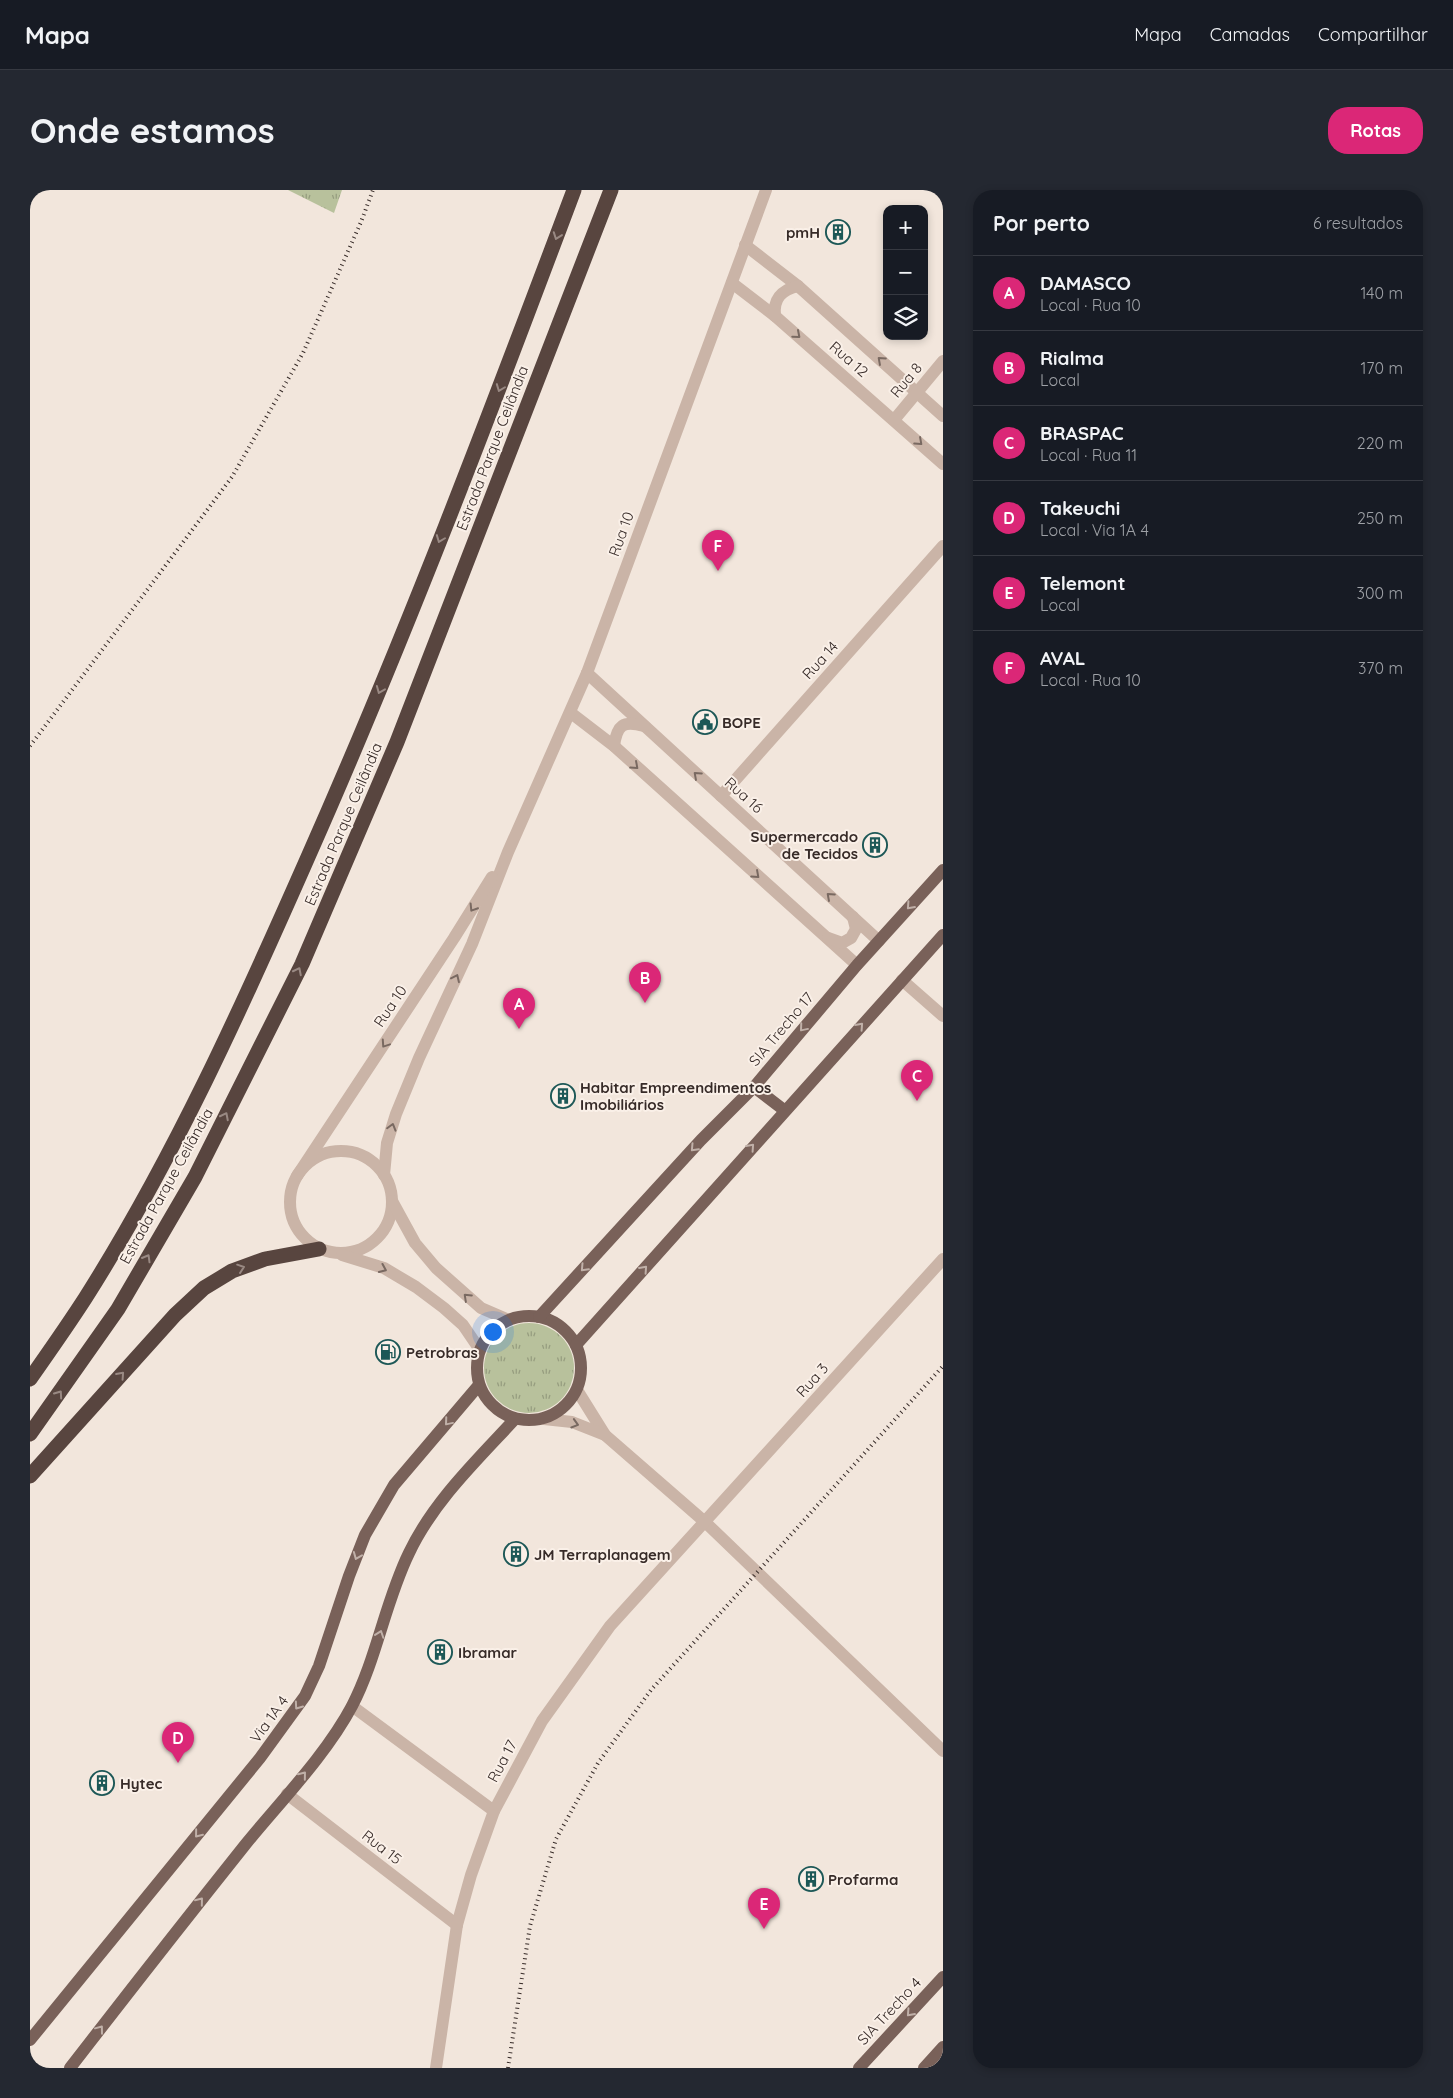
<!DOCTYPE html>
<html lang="pt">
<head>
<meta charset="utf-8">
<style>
	body { margin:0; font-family:Quicksand,sans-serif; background:#242831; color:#f1f3f6 }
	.controls { position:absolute; right:15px; top:15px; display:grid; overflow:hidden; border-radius:10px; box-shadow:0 2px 8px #0003 }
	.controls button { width:45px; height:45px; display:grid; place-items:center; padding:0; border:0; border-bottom:1px solid #363941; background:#171b24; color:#f1f3f6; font:25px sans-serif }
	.you { position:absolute; left:462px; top:1141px; width:18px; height:18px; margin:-12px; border:4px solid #fff; border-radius:50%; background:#1a73e8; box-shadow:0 0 0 8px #1a73e833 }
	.badge { display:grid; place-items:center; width:32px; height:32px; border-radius:50%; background:#db2777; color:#fff; font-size:16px; font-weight:700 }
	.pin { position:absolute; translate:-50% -41px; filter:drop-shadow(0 1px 2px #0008) }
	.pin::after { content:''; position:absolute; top:26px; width:18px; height:15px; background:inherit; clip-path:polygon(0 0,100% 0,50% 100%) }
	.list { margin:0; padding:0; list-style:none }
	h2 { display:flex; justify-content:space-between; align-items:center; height:65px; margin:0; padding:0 20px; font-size:21px }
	h2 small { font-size:16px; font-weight:400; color:#9ea1a6 }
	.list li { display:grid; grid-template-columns:32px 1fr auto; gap:15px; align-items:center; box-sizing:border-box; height:75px; padding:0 20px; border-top:1px solid #363941 }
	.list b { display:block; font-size:19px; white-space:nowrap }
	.list p { margin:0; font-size:16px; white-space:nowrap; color:#9ea1a6 }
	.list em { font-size:16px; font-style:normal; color:#9ea1a6 }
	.icon { flex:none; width:28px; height:28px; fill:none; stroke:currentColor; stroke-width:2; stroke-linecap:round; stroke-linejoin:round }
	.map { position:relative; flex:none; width:913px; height:1878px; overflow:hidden; border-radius:20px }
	header { display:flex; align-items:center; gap:30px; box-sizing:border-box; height:70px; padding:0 25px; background:#171b24; border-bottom:1px solid #363941 }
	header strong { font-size:24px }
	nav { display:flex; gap:28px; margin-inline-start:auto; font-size:18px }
	.intro { display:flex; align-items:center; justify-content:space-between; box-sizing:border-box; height:120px; padding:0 30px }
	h1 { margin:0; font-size:35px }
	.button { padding:12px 22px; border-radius:20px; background:#db2777; color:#fff; font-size:18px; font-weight:700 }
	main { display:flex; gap:30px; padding:0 30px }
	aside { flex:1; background:#171b24; border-radius:20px; box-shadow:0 2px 8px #0003 }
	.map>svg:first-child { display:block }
</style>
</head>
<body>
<header>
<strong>Mapa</strong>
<nav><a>Mapa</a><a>Camadas</a><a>Compartilhar</a></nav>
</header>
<div class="intro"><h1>Onde estamos</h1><a class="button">Rotas</a></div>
<main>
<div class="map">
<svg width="913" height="1878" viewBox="0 0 913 1878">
	<defs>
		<pattern id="grass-tufts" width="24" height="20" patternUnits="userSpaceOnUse" patternTransform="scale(1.25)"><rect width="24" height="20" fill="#b8c19c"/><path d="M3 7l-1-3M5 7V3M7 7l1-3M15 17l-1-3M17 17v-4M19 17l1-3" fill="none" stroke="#969d7f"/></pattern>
	</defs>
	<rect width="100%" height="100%" fill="#f2e6dc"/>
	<g fill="url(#grass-tufts)">
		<path d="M258,0H312L304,23Z"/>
		<circle cx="499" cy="1178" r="45"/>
	</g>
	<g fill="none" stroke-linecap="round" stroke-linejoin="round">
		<g stroke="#cab4a7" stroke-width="12">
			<path d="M715,55L768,96L913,226"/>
			<path d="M702,93L745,126L913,274"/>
			<path d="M745,126C743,108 752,100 768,96"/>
			<path d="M864,230L913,171"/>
			<path d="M557,483L849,751"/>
			<path d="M541,523L584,556L827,775"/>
			<path d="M584,556C587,535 593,530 614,536"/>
			<path d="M691,606L913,356"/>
			<path d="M798,748L812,753L821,748L826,739L823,727"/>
			<path d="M872,790L913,826"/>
			<circle cx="311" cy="1012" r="51"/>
			<path d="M354,985L357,953L366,924L389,868L442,754L478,662L557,483L736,0"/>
			<path d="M267,986L424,748L462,687"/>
			<path d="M362,1011L385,1053L406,1078L451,1118L479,1130"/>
			<path d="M312,1065L354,1078L386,1097L414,1118L433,1135L450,1160"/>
			<path d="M547,1200L575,1245L675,1332L913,1561"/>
			<path d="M514,1229L542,1232L575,1245"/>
			<path d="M322,1516L464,1621"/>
			<path d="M257,1604L427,1735"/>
			<path d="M406,1878L427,1735L441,1685L464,1621L512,1531L580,1436L913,1069"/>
		</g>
		<g stroke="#796159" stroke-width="12">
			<path d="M724,897L754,920"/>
			<circle cx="499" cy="1178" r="52"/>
			<path d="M509,1127L671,950L724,897L827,775L913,680"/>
			<path d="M546,1155L913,745"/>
			<path d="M0,1850L230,1568L275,1506L289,1476L319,1386L335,1345L364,1295L449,1195"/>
			<path d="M40,1878C98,1803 156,1729 215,1655C250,1612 296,1565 322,1516C347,1468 355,1412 379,1363C403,1312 447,1270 485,1229"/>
			<path d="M829,1878L913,1787"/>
			<path d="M894,1878L913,1857"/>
		</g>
		<g stroke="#58453f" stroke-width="15">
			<path d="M0,1189C19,1162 38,1135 56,1107C144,968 212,817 278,667C375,448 460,224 544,0"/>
			<path d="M0,1244L88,1119L165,987L272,774L367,552L581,0"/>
			<path d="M0,1286L145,1125L174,1098L202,1081L235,1069L289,1059"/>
		</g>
		<g stroke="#372b28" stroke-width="4" stroke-dasharray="1 4" stroke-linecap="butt">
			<path d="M0,556L202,287L273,163L331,32L343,0"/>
			<path d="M478,1878L500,1736L526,1649L568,1573L621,1500L913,1176"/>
		</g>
	</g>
	<defs><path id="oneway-chevron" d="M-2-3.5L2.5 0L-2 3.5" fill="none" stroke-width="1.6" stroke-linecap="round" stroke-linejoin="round" transform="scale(1.25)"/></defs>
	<g stroke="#998983">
		<use href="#oneway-chevron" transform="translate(527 46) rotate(110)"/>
		<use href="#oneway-chevron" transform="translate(470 198) rotate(111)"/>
		<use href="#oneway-chevron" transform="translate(410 349) rotate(111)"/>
		<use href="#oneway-chevron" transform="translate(350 500) rotate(112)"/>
		<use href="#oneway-chevron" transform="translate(268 781) rotate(-63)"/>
		<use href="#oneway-chevron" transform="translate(195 926) rotate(-63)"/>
		<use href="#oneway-chevron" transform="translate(117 1068) rotate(-60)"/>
		<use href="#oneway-chevron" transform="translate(211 1078) rotate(-19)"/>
		<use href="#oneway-chevron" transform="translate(91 1185) rotate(-48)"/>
		<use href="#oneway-chevron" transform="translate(29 1204) rotate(-55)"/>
	</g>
	<g stroke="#796961">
		<use href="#oneway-chevron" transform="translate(767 145) rotate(41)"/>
		<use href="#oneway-chevron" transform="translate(851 170) rotate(-138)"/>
		<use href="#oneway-chevron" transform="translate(889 252) rotate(42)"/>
		<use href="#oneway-chevron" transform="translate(605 576) rotate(42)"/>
		<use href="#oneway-chevron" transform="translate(667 585) rotate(-138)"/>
		<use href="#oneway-chevron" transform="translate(726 685) rotate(42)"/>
		<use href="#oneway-chevron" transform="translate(800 706) rotate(-138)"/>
		<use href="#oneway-chevron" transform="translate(443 718) rotate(122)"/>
		<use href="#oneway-chevron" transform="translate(426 788) rotate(-65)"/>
		<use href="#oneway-chevron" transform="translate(355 854) rotate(124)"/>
		<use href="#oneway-chevron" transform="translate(362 937) rotate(-74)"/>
		<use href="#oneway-chevron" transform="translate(353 1079) rotate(24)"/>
		<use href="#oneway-chevron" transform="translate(437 1107) rotate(-137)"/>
		<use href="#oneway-chevron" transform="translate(545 1234) rotate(17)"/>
	</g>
	<g stroke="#c0b0a8">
		<use href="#oneway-chevron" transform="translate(880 716) rotate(132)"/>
		<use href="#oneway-chevron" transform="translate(830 836) rotate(-48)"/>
		<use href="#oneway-chevron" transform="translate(773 838) rotate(130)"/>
		<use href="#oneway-chevron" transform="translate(721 957) rotate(-48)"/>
		<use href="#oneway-chevron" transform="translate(664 958) rotate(133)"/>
		<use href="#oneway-chevron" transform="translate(554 1078) rotate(133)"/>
		<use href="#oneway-chevron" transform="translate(614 1079) rotate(-48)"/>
		<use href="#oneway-chevron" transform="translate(418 1232) rotate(130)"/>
		<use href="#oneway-chevron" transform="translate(327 1366) rotate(112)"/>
		<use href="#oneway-chevron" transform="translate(350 1444) rotate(-71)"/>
		<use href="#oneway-chevron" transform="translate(268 1516) rotate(125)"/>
		<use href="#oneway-chevron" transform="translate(273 1585) rotate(-51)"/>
		<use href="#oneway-chevron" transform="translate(168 1644) rotate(129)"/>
		<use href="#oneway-chevron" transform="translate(170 1711) rotate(-51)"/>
		<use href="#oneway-chevron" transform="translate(880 1823) rotate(132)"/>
		<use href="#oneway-chevron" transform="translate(70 1839) rotate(-53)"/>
	</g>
	<defs>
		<symbol id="building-ring" viewBox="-11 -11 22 22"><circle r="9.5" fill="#faf0e8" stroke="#1d5857" stroke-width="1.5"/><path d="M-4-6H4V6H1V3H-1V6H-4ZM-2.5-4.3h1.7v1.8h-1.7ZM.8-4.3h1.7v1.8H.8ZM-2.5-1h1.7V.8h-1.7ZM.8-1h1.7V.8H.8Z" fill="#1d5857"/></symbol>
		<symbol id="civic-ring" viewBox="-11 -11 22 22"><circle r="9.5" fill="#faf0e8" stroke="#1d5857" stroke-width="1.5"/><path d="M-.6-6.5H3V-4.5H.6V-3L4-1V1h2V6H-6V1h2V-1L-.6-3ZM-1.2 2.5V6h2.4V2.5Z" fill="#1d5857"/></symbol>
		<symbol id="fuel-ring" viewBox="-11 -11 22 22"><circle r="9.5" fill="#faf0e8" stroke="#1d5857" stroke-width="1.5"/><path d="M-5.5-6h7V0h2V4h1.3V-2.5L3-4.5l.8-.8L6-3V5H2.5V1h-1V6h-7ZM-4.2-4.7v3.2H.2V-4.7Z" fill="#1d5857"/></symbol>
	</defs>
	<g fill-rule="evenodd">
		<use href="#building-ring" x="794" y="28" width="28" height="28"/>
		<use href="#civic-ring" x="661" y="518" width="28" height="28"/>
		<use href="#building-ring" x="831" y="641" width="28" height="28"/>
		<use href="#building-ring" x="519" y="892" width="28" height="28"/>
		<use href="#fuel-ring" x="344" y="1148" width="28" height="28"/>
		<use href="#building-ring" x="472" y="1350" width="28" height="28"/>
		<use href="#building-ring" x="396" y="1448" width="28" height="28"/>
		<use href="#building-ring" x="58" y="1579" width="28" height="28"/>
		<use href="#building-ring" x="767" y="1675" width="28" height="28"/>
	</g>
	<g text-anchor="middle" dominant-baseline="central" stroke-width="4" stroke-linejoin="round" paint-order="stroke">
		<g font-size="15" font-weight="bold" fill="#372b28" stroke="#faf0e8" text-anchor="start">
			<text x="790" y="42" text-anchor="end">pmH</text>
			<text x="692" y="532">BOPE</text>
			<text x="828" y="646" text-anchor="end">Supermercado<tspan x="828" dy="17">de Tecidos</tspan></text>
			<text x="550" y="897">Habitar Empreendimentos<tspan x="550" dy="17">Imobiliários</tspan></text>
			<text x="376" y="1162">Petrobras</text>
			<text x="504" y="1364">JM Terraplanagem</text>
			<text x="428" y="1462">Ibramar</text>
			<text x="90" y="1593">Hytec</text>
			<text x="798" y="1689">Profarma</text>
		</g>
		<g font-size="15" fill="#372b28" stroke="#faf0e8">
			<text transform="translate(819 169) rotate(41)">Rua 12</text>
			<text transform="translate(876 190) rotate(-50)">Rua 8</text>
			<text transform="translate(462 258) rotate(-69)">Estrada Parque Ceilândia</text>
			<text transform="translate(591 344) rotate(-70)">Rua 10</text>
			<text transform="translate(790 470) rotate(-48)">Rua 14</text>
			<text transform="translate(714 605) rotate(42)">Rua 16</text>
			<text transform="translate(313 634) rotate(-67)">Estrada Parque Ceilândia</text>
			<text transform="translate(360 816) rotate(-56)">Rua 10</text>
			<text transform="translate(751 839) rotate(-50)">SIA Trecho 17</text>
			<text transform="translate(136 996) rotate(-61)">Estrada Parque Ceilândia</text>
			<text transform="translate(782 1190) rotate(-48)">Rua 3</text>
			<text transform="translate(239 1529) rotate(-54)">Via 1A 4</text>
			<text transform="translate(472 1571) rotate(-62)">Rua 17</text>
			<text transform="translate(352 1657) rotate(38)">Rua 15</text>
			<text transform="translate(859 1821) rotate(-47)">SIA Trecho 4</text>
		</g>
	</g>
</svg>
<div class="controls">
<button>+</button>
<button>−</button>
<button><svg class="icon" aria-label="layers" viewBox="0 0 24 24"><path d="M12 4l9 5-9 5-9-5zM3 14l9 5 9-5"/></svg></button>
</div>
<div class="you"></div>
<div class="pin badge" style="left:489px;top:839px">A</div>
<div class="pin badge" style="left:615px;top:813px">B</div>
<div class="pin badge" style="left:887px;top:911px">C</div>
<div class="pin badge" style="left:148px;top:1573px">D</div>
<div class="pin badge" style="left:734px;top:1739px">E</div>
<div class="pin badge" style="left:688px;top:381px">F</div>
</div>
<aside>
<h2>Por perto<small>6 resultados</small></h2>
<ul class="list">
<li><span class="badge">A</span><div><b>DAMASCO</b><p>Local · Rua 10</p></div><em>140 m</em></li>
<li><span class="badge">B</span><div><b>Rialma</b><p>Local</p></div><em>170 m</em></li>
<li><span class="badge">C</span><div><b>BRASPAC</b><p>Local · Rua 11</p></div><em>220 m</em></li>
<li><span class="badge">D</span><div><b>Takeuchi</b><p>Local · Via 1A 4</p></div><em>250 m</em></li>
<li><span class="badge">E</span><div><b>Telemont</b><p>Local</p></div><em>300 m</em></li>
<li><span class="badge">F</span><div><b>AVAL</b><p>Local · Rua 10</p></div><em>370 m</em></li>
</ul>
</aside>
</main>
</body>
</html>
